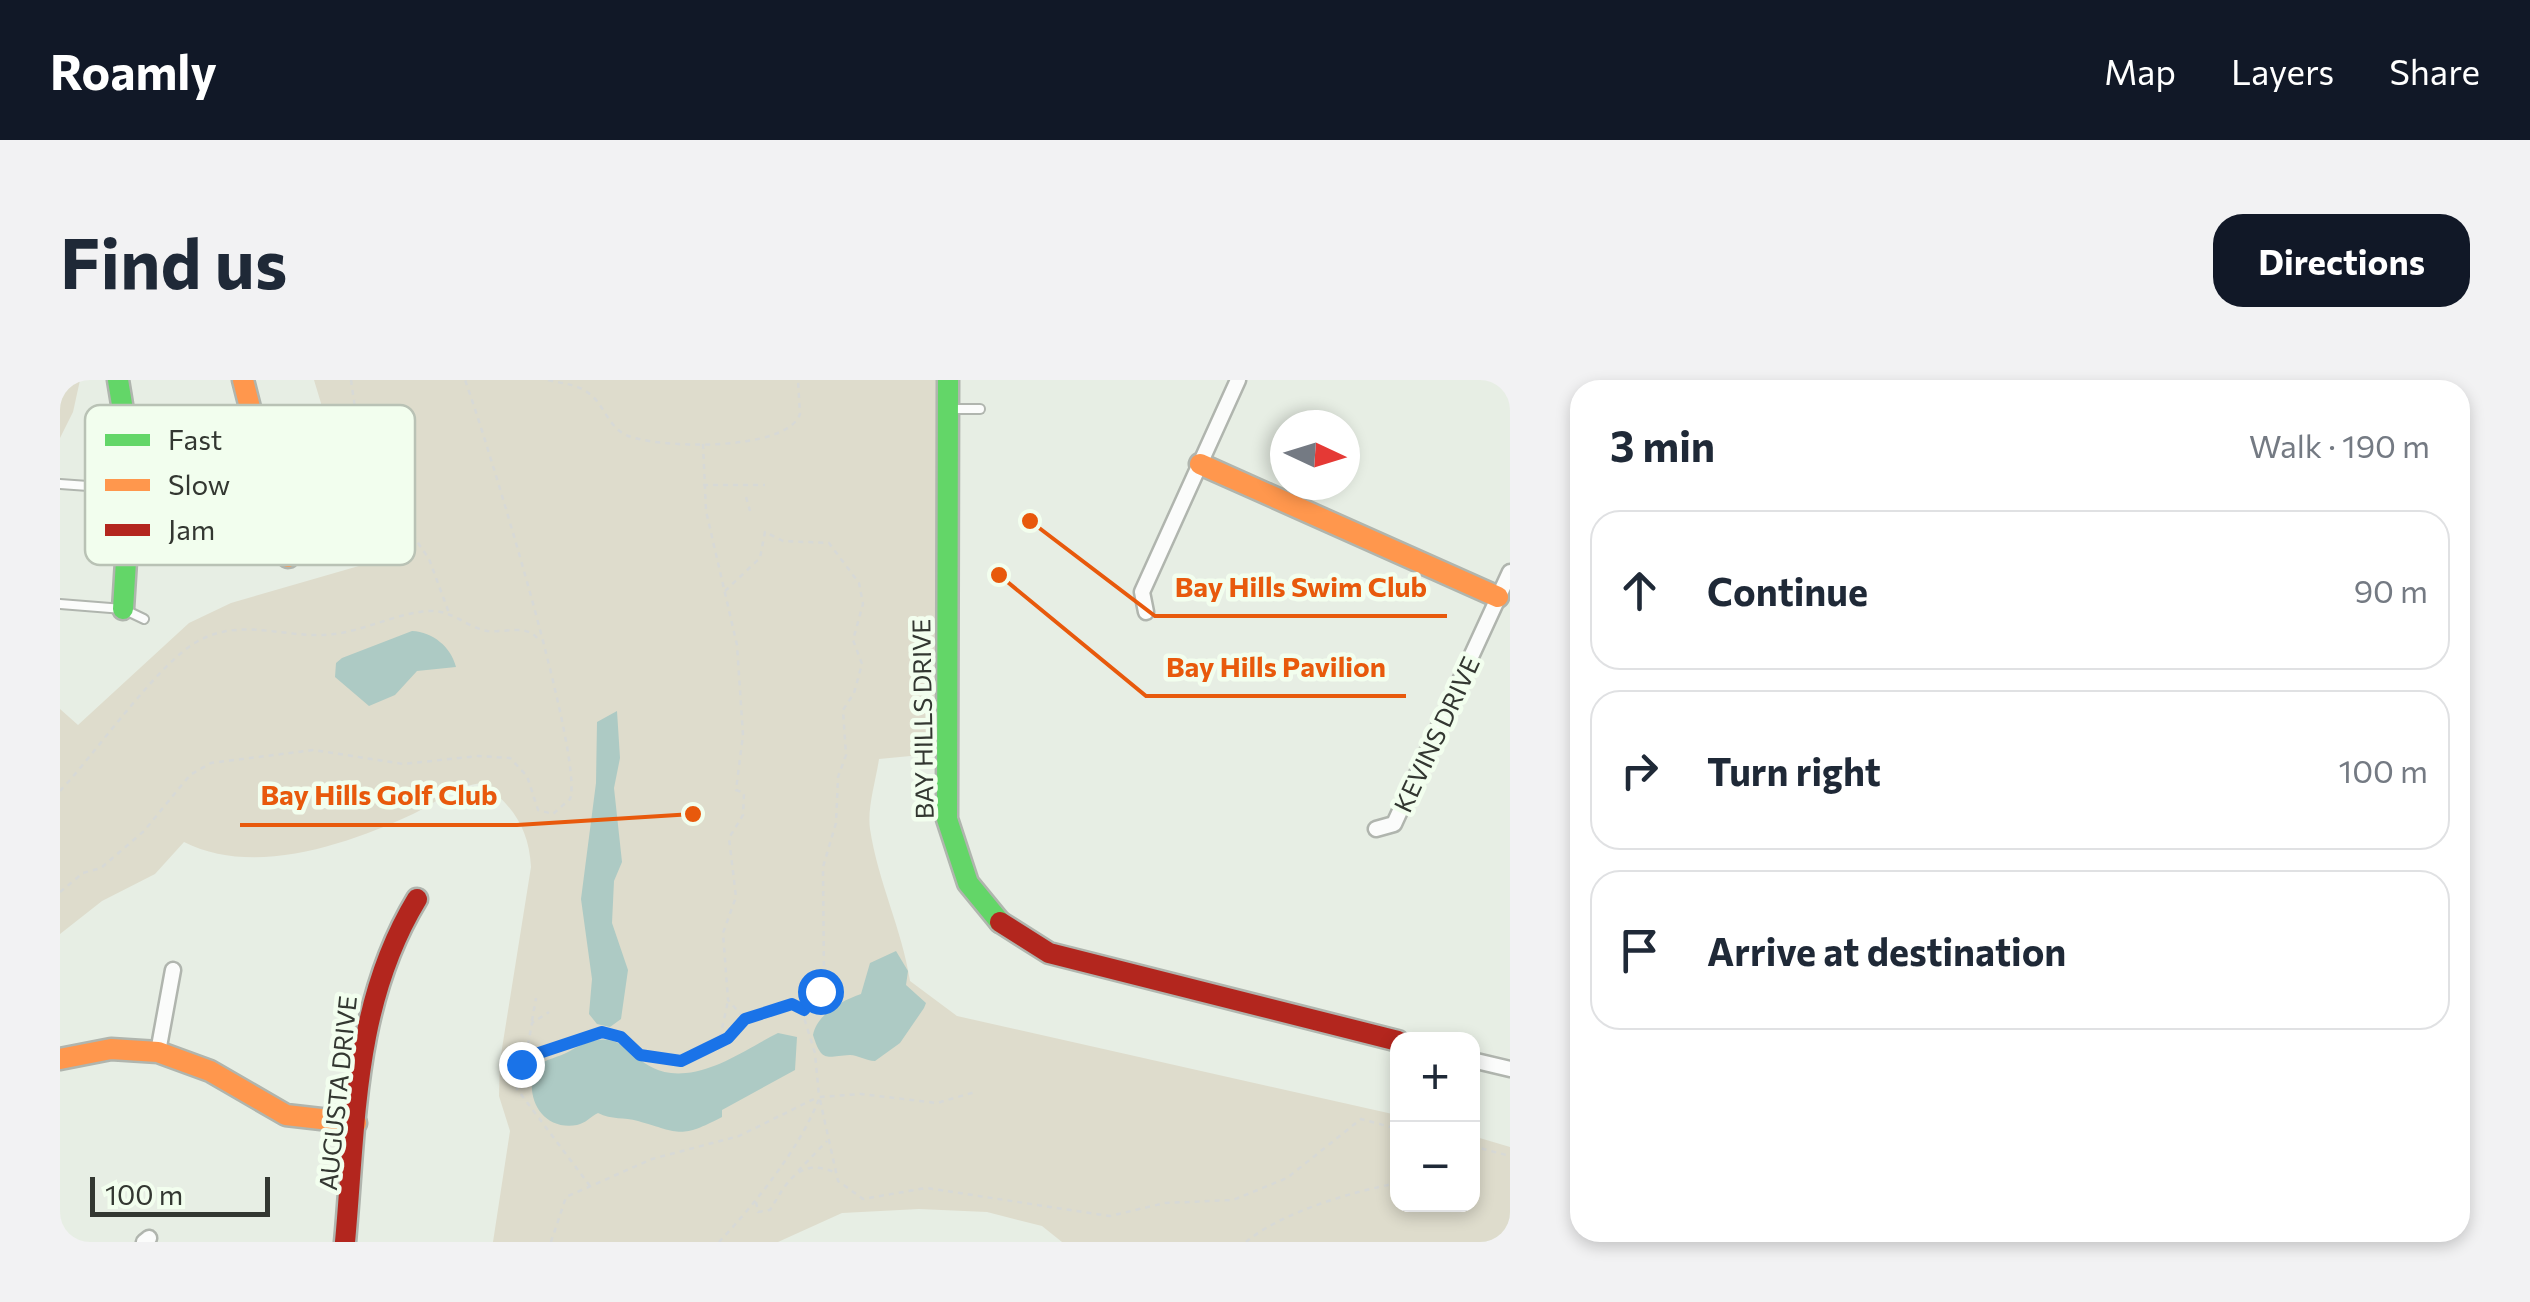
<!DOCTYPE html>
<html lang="en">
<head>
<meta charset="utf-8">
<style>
	body { margin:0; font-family:Commissioner,sans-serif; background:#f2f2f3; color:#1f2937 }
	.controls { position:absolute; right:30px; bottom:30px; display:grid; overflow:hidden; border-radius:20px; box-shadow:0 5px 15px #0003 }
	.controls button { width:90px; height:90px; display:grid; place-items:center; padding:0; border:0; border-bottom:2px solid #e0e1e3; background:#fff; color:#1f2937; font:50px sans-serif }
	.compass { position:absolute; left:1210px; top:30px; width:90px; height:90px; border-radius:50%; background:#fff; box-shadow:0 5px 15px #0003; rotate:94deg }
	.scale { position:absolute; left:30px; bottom:25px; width:180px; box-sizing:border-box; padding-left:10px; border:5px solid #333731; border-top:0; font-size:28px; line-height:35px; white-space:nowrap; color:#333731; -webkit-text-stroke:8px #f2feee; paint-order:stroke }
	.stop { position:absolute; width:30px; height:30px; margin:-22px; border:8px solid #1a73e8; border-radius:50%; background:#fff }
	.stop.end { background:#1a73e8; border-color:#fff; box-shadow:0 2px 10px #0008 }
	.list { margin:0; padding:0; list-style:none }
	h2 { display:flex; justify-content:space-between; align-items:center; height:130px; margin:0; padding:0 40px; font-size:42px }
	h2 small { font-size:32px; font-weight:400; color:#747a83 }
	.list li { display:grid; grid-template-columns:65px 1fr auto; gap:30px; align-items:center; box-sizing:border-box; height:160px; margin:0 20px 20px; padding:0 20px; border:2px solid #e0e1e3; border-radius:30px }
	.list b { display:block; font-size:38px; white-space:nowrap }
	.list em { font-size:32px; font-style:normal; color:#747a83 }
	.icon { flex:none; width:55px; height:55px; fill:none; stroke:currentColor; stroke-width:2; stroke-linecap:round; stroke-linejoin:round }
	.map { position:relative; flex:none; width:1450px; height:862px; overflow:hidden; border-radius:30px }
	header { display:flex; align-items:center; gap:60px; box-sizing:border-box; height:140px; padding:0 50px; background:#111827; color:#fff }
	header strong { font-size:48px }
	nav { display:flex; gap:55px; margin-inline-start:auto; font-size:35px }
	.intro { display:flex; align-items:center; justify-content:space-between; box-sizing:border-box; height:240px; padding:0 60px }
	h1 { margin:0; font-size:70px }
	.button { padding:25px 45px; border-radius:30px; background:#111827; color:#fff; font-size:35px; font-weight:700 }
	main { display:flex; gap:60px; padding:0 60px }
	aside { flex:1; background:#fff; border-radius:30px; box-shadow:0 5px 15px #0003 }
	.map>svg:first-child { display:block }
</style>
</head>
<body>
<header>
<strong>Roamly</strong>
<nav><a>Map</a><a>Layers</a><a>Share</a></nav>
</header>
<div class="intro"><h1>Find us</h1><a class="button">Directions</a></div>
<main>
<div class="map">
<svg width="1450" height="862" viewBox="0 0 1450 862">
	<rect width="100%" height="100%" fill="#e7eee4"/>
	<g fill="#dedccc">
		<path d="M0,0H20L13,32L0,58Z"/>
		<path d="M254,0H888L882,373L819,379C816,400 807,428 810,449C818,502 842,549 850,601L897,636L1337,735L1338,824H1412L1413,756L1450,767V862H1002L982,846L927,832L859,829L782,833L718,862H433L450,751L439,716L440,681L471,487C469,449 453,425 422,403C394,406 378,422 353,434C286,465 193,497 124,462L95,494L42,521L0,554V329L18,345L129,243L171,223L330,177L276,73Z"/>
	</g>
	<g fill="#adcac4">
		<path d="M352,251C373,252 391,267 396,287L357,291L335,315L309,326L275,297L276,283L282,278Z"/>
		<path d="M557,331L560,378L554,408L562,482L554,501L552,543L568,590L561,639L550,647L537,644L529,634L532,599L521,519L536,403L537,342Z"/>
		<path d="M836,571L848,591L846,605L866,623L864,628L840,663L815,681C806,681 798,675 790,675C767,676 762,684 753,655C757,634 783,620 801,614L810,583Z"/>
		<path d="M718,653L737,657L735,690L662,730V737C620,759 620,753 578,741C564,737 552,740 538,733C530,737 526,743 517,745C482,751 464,717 475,688C486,678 498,678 510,671C573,634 565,699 626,693C658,690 690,667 718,653Z"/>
	</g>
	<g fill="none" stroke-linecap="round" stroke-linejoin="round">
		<defs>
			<g id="lane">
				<path d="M892,29H920"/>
				<path d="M0,104L70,109"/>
				<path d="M0,224L63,229L84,239"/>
			</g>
			<g id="street">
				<path d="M1086,232L1082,212L1178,0"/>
				<path d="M1316,449L1334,444L1450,192"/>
				<path d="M98,672L113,590"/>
				<path d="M1412,680L1450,689"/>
				<path d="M84,862L89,858"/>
			</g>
			<g id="fast">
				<path d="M58,0L72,85L63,229"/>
				<path d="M888,0L887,439L908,503L940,542"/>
			</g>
			<g id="slow">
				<path d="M183,0L228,177"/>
				<path d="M1140,84L1438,217"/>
				<path d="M0,679L51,669L98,672L150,691L226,735L296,743"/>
			</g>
			<g id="jam">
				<path d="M940,542L989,573L1338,661"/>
				<path d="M285,862C296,743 293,624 357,519"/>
			</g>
		</defs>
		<use href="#lane" stroke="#b0b5ae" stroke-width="12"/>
		<use href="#street" stroke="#b0b5ae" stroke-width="19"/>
		<use href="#fast" stroke="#b0b5ae" stroke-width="25"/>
		<use href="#slow" stroke="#b0b5ae" stroke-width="25"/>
		<use href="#jam" stroke="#b0b5ae" stroke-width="25"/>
		<g stroke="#d7d9d6" stroke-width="2.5" stroke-dasharray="5 5" stroke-linecap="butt">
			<path d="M291,0L299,56L326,92L341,138L369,179L389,233"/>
			<path d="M488,0C504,4 518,4 531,15C545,27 549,47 566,55C597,69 727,72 740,34L738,0"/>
			<path d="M643,64L646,131L677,265L683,355L676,410L684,413L683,435L669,458L676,517L663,553L668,620L685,639L740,625L755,673L759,717L801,714L877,723L915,712"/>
			<path d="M643,105H705"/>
			<path d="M686,117L690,131"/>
			<path d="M665,211L700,178L705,152L723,161L769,163L799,203L803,224L793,260L802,284L794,313L783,330L786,375L778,397L776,443L763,487L764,600L745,629"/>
			<path d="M0,411C36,373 100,280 140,260C184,237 229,260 274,254C307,250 339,232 371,231C391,230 407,247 427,251C444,253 466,244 477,258"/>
			<path d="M0,512L23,493L41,488L84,451L130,395L151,383L254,370L343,384L418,376L450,378L467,396L478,430L493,434L510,419C525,380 426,57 405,0"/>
			<path d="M472,641L476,618"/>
			<path d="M661,661L684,640"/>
			<path d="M466,675L472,643L489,632"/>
			<path d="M760,720L778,801L803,819L866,808L1050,836L1105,823L1173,820L1227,798L1301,739L1338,749"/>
			<path d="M1412,766L1450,776"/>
			<path d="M738,791L767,761"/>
			<path d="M530,806L457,709L461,684L467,677C483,670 525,651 540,652C560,653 564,665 579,674C604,691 638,679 659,662L668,621"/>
			<path d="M696,822L698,832L710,830C726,804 738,777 774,792"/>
			<path d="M491,862L506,817L592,779L679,756L756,718"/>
			<path d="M659,862C695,824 740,768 759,719"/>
			<path d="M1186,862C1222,832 1291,812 1338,803"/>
			<path d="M1450,862V861"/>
		</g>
		<use href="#lane" stroke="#fbfcfb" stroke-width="8"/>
		<use href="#street" stroke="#fbfcfb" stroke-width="14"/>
		<use href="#fast" stroke="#63d668" stroke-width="20"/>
		<use href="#slow" stroke="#ff974d" stroke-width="20"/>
		<use href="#jam" stroke="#b3261e" stroke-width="20"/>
	</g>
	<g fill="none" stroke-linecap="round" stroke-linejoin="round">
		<path stroke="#1a73e8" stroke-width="12" d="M461,684L467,677L542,652L561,657L580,675L621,681L668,658L685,639L732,624L744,630L760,611"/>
	</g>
	<g text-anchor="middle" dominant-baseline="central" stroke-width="9" stroke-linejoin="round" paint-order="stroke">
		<g font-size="25" fill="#333731" stroke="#f2feee">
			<text transform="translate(862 339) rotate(-91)">BAY HILLS DRIVE</text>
			<text transform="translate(1376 354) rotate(-65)">KEVINS DRIVE</text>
			<text transform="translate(277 713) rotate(-84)">AUGUSTA DRIVE</text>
		</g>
	</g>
	<rect x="25" y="25" width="330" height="160" rx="15" fill="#f2feee" stroke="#b9c2b5" stroke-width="2.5"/>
	<rect x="45" y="54" width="45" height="12" fill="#63d668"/>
	<rect x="45" y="99" width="45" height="12" fill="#ff974d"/>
	<rect x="45" y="144" width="45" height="12" fill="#b3261e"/>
	<g font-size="28" fill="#333731">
		<text x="108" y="70">Fast</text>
		<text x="108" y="115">Slow</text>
		<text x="108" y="160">Jam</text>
	</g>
	<path fill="none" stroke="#e8590c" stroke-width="4" d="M970 141L1095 236H1387M939 195L1086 316H1346M633 434L457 445H180"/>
	<g fill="#e8590c" stroke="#f2feee" stroke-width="4">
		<circle cx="970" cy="141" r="10"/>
		<circle cx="939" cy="195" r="10"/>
		<circle cx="633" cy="434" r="10"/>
	</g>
	<g font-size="28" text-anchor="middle" font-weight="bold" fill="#e8590c" stroke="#f2feee" stroke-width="9" stroke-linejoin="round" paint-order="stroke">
		<text x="1241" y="217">Bay Hills Swim Club</text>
		<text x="1216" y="297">Bay Hills Pavilion</text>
		<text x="319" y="425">Bay Hills Golf Club</text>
	</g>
</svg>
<div class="controls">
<button>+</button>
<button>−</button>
</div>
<svg class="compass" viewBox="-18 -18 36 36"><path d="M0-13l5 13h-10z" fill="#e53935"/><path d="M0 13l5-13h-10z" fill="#747a83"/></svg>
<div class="scale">100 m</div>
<div class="stop" style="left:760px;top:611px"></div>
<div class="stop end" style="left:461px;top:684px"></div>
</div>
<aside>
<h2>3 min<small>Walk · 190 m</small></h2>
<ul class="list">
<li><svg class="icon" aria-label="ahead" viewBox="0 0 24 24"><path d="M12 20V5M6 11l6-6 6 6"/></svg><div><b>Continue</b></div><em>90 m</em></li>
<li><svg class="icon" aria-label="right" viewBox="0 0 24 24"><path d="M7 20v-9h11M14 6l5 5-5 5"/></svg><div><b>Turn right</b></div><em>100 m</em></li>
<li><svg class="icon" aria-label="arrive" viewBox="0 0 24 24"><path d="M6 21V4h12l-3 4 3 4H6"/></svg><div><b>Arrive at destination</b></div></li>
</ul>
</aside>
</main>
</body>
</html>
